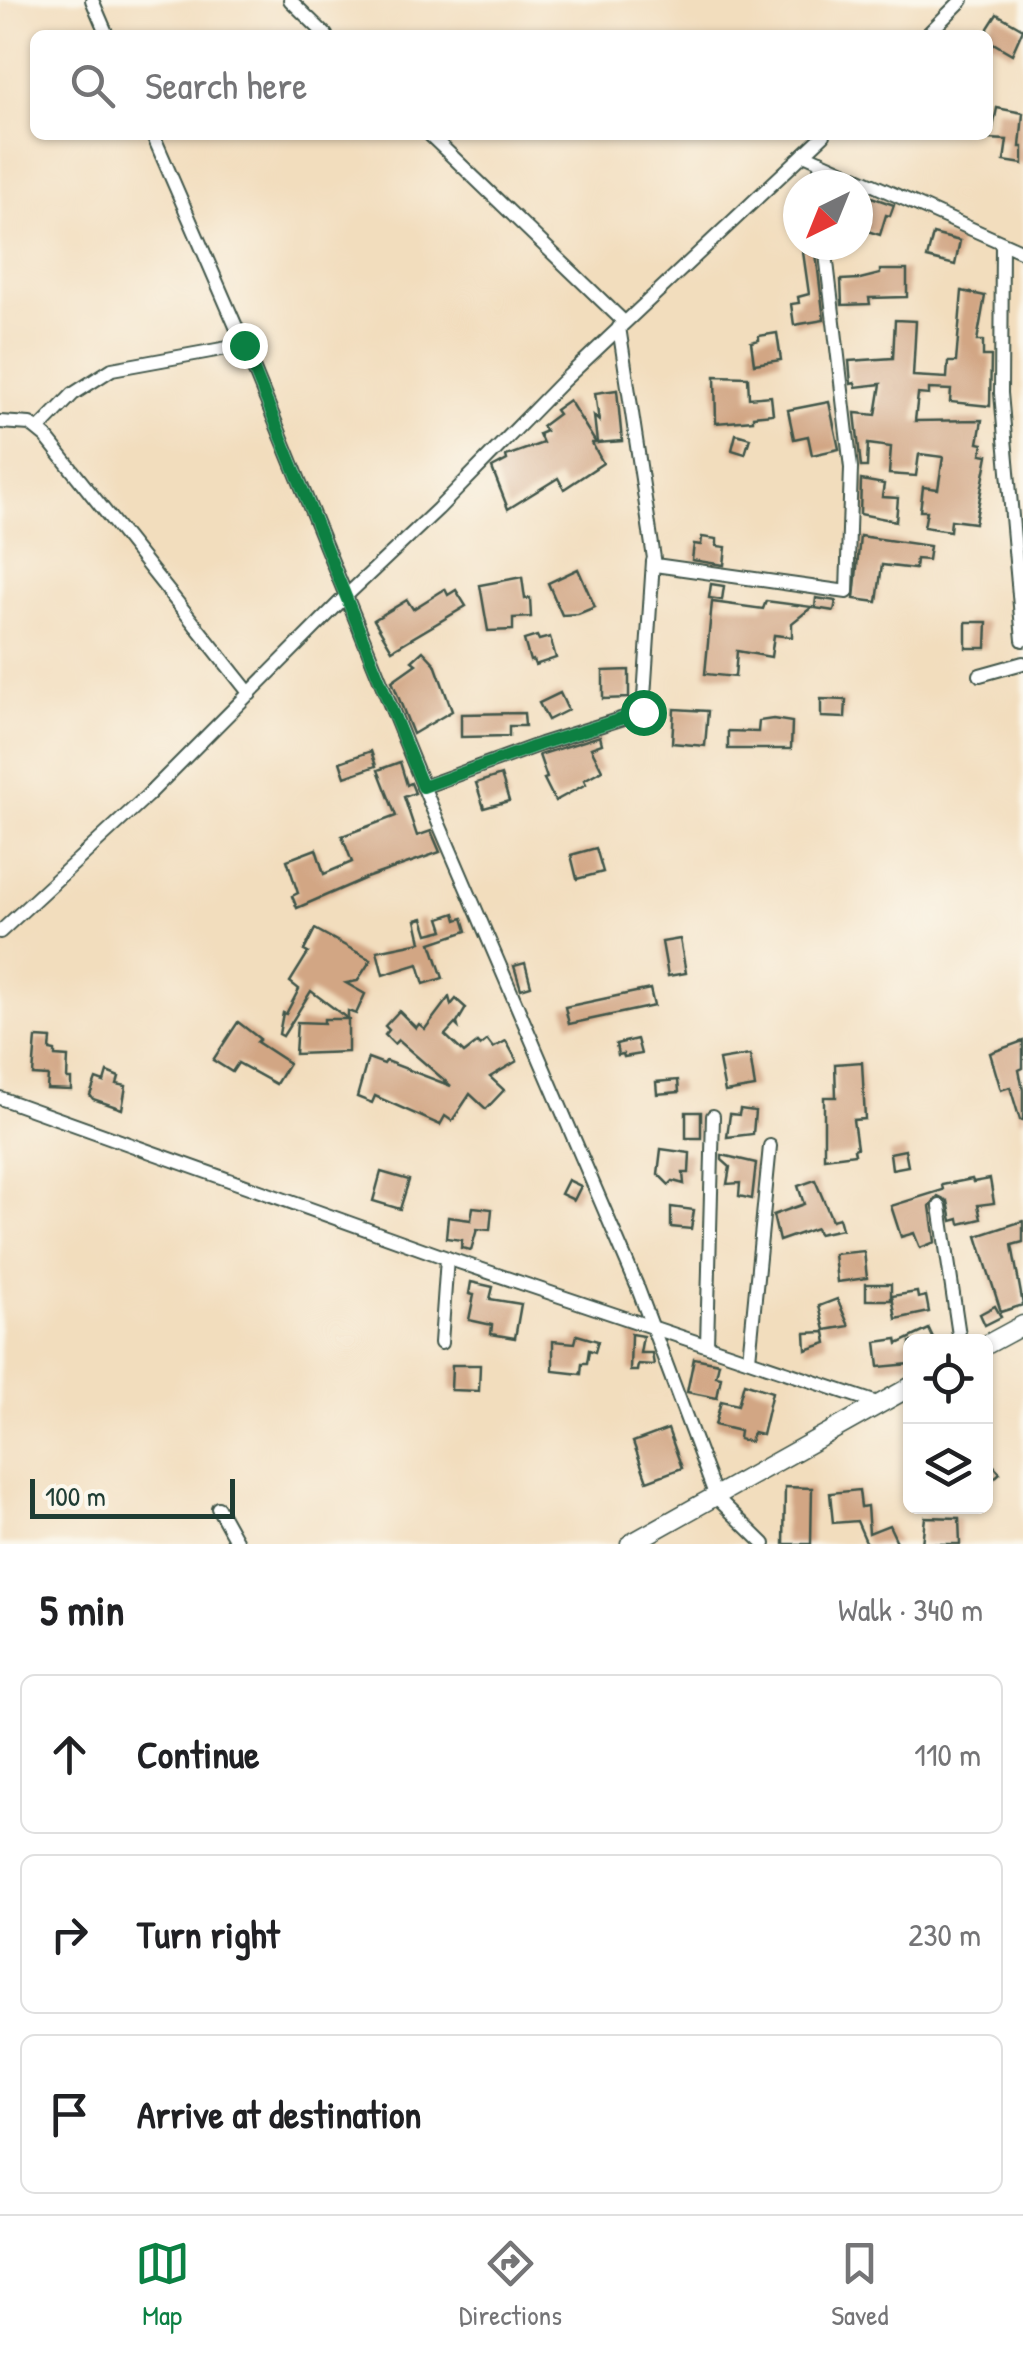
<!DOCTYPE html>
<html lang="en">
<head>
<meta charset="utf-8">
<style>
	body { margin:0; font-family:"Patrick Hand",sans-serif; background:#f2f2f2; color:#202124 }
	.controls { position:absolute; right:30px; bottom:30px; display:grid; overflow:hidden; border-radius:15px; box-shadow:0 2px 8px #0004 }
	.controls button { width:90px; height:90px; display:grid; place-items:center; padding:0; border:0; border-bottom:2px solid #e0e0e0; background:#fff; color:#202124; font:50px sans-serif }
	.compass { position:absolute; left:783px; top:170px; width:90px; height:90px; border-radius:50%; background:#fff; box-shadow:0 2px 8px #0004; rotate:223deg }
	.scale { position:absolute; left:30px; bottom:25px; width:205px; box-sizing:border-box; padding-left:10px; border:5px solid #1f3d34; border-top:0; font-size:28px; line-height:35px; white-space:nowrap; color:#1f3d34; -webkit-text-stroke:8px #fbf7ec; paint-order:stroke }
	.stop { position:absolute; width:30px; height:30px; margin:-22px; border:8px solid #0b8043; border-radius:50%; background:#fff }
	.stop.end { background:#0b8043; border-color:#fff; box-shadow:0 2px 10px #0008 }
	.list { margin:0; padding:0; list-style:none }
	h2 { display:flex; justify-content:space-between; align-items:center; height:130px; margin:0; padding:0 40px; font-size:42px }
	h2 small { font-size:32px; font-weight:400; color:#757577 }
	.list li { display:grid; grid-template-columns:65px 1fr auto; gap:30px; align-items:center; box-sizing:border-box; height:160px; margin:0 20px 20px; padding:0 20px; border:2px solid #e0e0e0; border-radius:15px }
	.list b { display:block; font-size:38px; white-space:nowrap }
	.list em { font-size:32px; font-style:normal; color:#757577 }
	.icon { flex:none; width:55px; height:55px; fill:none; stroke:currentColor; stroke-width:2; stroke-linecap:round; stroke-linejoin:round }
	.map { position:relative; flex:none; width:1023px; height:1544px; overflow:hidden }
	.search { position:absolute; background:#fff; box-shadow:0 2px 8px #0004; left:30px; right:30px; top:30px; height:110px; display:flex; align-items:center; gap:25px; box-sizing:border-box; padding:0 35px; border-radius:15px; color:#757577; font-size:38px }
	.sheet { height:670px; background:#fff }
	nav { display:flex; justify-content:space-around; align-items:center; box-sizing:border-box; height:140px; border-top:2px solid #e0e0e0; background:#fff; font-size:28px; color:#757577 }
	nav a { display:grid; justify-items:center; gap:5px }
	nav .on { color:#0b8043 }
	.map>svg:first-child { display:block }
</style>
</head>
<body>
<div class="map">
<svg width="1023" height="1544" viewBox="0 0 1023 1544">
	<rect width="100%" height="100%" fill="#fbf7ec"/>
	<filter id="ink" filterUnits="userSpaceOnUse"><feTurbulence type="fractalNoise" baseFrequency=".01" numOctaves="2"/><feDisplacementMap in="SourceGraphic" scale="20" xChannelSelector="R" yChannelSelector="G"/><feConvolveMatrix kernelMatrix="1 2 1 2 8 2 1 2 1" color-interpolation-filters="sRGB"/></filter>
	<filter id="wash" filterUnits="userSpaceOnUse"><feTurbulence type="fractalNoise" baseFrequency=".0048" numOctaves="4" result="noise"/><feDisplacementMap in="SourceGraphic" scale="40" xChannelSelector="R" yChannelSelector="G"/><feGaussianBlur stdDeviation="2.25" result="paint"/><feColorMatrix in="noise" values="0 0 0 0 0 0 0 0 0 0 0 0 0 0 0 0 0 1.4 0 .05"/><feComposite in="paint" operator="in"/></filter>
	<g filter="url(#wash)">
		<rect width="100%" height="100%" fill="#f2ddbd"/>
		<g id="blocks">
			<g fill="#d2a684">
				<path d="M997,14L1023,29L1012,54L988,40V28Z"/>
				<path d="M997,108L1023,113L1020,147H1023V164L1004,161L1007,140L988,139V128H993Z"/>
				<path d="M860,193L894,205L890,216L886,215L880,235L858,228Z"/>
				<path d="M933,234L960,241L955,265L927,258Z"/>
				<path d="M802,245H815L824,320L794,325L791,304L799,303L798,297L809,294Z"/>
				<path d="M880,270H907V297L869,298L870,304L842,305L841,280L860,279L880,274Z"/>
				<path d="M962,291L985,296L977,341H983V356H991L990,406L950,402L951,390L929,389V395L918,394L915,421L982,420L978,443L983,444L981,454L988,455L975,523L951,520L950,531L924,527L927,511H920L923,487L938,489L943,457L919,454L916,476L889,474L891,447L868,444L867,467H861L855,413L876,415L881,384L856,387L855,383L851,384L849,361L893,358L895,320L916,321L913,376L947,378L948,362H956Z"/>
				<path d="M777,333L781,360L754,364L751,342L759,340V336Z"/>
				<path d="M715,376L748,377L749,398L771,396L773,414L753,416V420L716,423Z"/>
				<path d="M617,390L622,441L597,443L594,416L599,421L595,393Z"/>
				<path d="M569,400L596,443H592L603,463L564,489L558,478L508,509L492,468L507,460L506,456L543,443L539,434L546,431L542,426L558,414L555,410Z"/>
				<path d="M829,402L839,449L812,455L808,436L794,439L788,410Z"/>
				<path d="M736,434L750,438L745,454L732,450Z"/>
				<path d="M861,480L884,484L882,497L898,498L896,521L860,514Z"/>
				<path d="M860,536L930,546L928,560L916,559L915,569L882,565L877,602L854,599Z"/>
				<path d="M702,537L717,539V546L726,547L724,565L692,560L694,544L701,545Z"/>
				<path d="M578,569L595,607L578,614L562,615L548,583Z"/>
				<path d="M522,577L525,599L530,598L531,617L513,618V630L488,631L480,585Z"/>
				<path d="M711,584L724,586L722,600L709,598Z"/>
				<path d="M445,589L448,595L456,590L466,606L392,650L374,620L407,600L413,609Z"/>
				<path d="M816,598L836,601L834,611L815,608Z"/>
				<path d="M766,601L812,607L792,623V637L774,635L771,657L737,651L735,677L705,674L712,602L763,609Z"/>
				<path d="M966,622H987L986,648H966Z"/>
				<path d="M537,636L539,640L550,637L556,658L535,665L533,660L530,661L524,640Z"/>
				<path d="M423,651L435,664L452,711L413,734L392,681L416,664L412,661Z"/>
				<path d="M629,670V698L603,699V671Z"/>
				<path d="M560,693L568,710L548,720L539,703Z"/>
				<path d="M821,699L846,700L845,718L821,717Z"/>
				<path d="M674,709L708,711L705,746L672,743Z"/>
				<path d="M524,713L525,726H509V736L461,737V714Z"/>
				<path d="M773,719L792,722L791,749H728V731L758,732L759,721Z"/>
				<path d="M600,736L602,744L591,748L602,770L584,780L586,784L555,801L544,779L547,778L539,755Z"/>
				<path d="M371,751L376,766L345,777L340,762Z"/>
				<path d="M400,762L407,785L411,783L415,793L404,797L417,836L431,831L440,852L366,878L297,908L292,896L298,893L287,860L316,849L324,874L352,862L342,836L396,816L378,770Z"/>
				<path d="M501,775L509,801L484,808L476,783Z"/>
				<path d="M596,848L603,872L577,879L571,855Z"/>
				<path d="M455,913L457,920L463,918L467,931L431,943L443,978L424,984L418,964L383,975L377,951L421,942L416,920L423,918L428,934L444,930L440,918Z"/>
				<path d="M315,929L371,960L357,981L346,983L365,994L356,1014L348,1011V1052L295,1054L297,1022L324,1023V1019H348L311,991L283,1036L279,1034L283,1013L286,1014L299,989L290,982L308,953L304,951Z"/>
				<path d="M680,939L686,973L668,976L662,942Z"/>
				<path d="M525,963L531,986L521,989L514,966Z"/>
				<path d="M650,989L654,1006L569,1024L565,1007Z"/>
				<path d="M449,997L451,1005L456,999L466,1008L457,1023L458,1027L455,1024L445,1035L464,1053L477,1043L480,1046L487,1040L493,1048L506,1041L517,1061L490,1077L504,1090L486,1109L470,1094L452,1121L445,1116L440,1125L375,1096L372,1103L357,1097L368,1058L384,1064L386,1061L451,1086L398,1040L394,1044L385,1035L389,1030L385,1026L399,1011L416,1028L419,1024L425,1029Z"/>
				<path d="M238,1022L260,1039L257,1042L289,1063L276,1084L238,1063L232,1072L213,1060Z"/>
				<path d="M36,1038L51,1039L50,1050L55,1051V1056L68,1057L67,1079H71V1090L47,1089L48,1076L33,1075Z"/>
				<path d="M637,1039L641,1054L624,1057L623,1054L618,1055L616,1044Z"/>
				<path d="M1023,1041V1068L1019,1070L1023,1090V1120H1020L1010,1087L1001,1090L990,1053Z"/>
				<path d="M750,1055L755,1087L725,1092L719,1060Z"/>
				<path d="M862,1062L865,1119L853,1120L857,1148L854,1149L855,1154L824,1158V1097H836L835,1064Z"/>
				<path d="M107,1072L119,1077L117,1084L126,1086L122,1109L93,1099L90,1095L96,1079L104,1082Z"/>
				<path d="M678,1080L679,1092L657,1094L656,1082Z"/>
				<path d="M740,1109L755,1111L753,1134L727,1137L730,1114L739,1115Z"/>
				<rect x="686" y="1112" width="15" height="26"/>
				<path d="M661,1149L690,1153L689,1173H683L684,1184L673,1181L669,1185L658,1174Z"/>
				<path d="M905,1150L908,1166L892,1169L890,1153Z"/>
				<path d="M722,1155L756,1163L752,1199L739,1196L740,1183L727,1184L730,1167L722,1160Z"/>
				<path d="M381,1172L409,1180L400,1209L373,1201Z"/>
				<path d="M972,1179L973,1182L990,1179L994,1203L978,1205L981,1219L960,1224L959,1219L952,1221L948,1201L938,1196L930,1206L935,1242L920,1248L914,1233L901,1237L891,1206L943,1190L942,1185Z"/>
				<path d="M568,1180L581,1186L574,1200L561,1194Z"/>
				<path d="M815,1180L832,1220L839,1218L842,1229L818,1234L816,1228L779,1241L773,1215L804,1204L798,1186Z"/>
				<path d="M473,1207L492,1209L490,1230L477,1229L471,1250L461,1248L462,1240L446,1238L448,1217L471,1220Z"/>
				<path d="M671,1207L694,1210L691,1229L671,1227Z"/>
				<path d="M1023,1221V1242L1012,1245L1023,1305L1001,1312L977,1236Z"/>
				<path d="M864,1251L867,1278L837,1282L834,1254Z"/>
				<path d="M471,1282L493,1287L490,1299L521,1304L515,1338L491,1334L492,1325L469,1320L474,1295L469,1294Z"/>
				<rect x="866" y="1284" width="25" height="16"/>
				<path d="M917,1292L918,1298L926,1296L929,1312L896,1319L892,1296Z"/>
				<path d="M837,1299L849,1326L825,1330L819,1306Z"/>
				<path d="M995,1306L1001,1317L985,1325L980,1314Z"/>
				<path d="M929,1329L935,1342H910V1364L879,1367L876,1342L897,1339L898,1344Z"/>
				<path d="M825,1332L827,1343L806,1350L805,1333Z"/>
				<path d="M631,1334L643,1336L640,1353H652L654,1365L638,1364L637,1371H630Z"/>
				<path d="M577,1335L598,1341L595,1352L589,1350L587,1363H582L581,1374L553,1371V1341L575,1343Z"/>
				<path d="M694,1358L719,1363L716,1376L721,1377L717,1398L687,1392Z"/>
				<path d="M452,1365H480L479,1391L451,1390Z"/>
				<path d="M744,1383L772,1392L762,1435L753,1433L750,1442L739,1439L740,1431L715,1425L721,1401L738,1405Z"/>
				<path d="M668,1429L682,1468L647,1481L633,1442Z"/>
				<path d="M986,1456L1000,1473L986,1485Z"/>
				<path d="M785,1487L812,1488L811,1544H784Z"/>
				<path d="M859,1490L861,1507L867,1506L869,1533L889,1525L898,1544H867L857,1521L833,1523L830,1493Z"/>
				<path d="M925,1517L959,1518L960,1544H922Z"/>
			</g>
		</g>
	</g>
	<g filter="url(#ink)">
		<use href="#blocks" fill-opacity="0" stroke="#3f5549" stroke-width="2.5"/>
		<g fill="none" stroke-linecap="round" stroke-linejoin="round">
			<defs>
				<g id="street">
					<path d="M92,0L107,35"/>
					<path d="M290,0L326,35"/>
					<path d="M927,35L962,0"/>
					<path d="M153,135L244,345L433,810L637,1286L716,1497L764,1544"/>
					<path d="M430,135L624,322"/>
					<path d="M804,154L1023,252"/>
					<path d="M820,161L821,185"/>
					<path d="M1002,243L1001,393L1023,640"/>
					<path d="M619,327L655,565L847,592L851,468L825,245"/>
					<path d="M0,422L30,424L46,437L250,694"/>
					<path d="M39,429L73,394L112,369L244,345"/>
					<path d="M980,675L1023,663"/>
					<path d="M423,787L541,744L643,712L653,561"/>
					<path d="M0,932L147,796L346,596L438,509L562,382L824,135"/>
					<path d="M0,1098L447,1258L880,1404"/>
					<path d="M940,1206L960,1342"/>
					<path d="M441,1343L447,1258"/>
					<path d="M707,1345L713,1116"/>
					<path d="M749,1359L770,1146"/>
					<path d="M218,1508L238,1544"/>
				</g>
				<g id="secondary">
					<path d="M986,1345L1023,1325"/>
					<path d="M630,1544L910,1387"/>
				</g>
			</defs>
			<use href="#street" stroke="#3f5549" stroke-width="16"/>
			<use href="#secondary" stroke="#3f5549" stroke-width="21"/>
			<use href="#street" stroke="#fff" stroke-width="12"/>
			<use href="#secondary" stroke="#fff" stroke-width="18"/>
		</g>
	</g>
	<g fill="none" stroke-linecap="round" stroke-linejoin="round" filter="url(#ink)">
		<path stroke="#0b8043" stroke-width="12" d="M244,345L423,787L541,744L643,712"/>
	</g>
</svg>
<div class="controls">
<button><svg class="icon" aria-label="locate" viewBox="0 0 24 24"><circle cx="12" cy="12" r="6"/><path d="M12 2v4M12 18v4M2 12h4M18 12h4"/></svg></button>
<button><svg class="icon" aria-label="layers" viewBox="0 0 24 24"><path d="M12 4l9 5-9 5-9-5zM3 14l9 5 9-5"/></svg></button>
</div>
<svg class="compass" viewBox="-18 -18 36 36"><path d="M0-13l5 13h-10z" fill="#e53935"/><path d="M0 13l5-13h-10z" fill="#757577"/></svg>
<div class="scale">100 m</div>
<div class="stop" style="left:643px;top:712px"></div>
<div class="stop end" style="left:244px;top:345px"></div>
<div class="search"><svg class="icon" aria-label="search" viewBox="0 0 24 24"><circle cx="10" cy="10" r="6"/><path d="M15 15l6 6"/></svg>Search here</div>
</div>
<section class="sheet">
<h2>5 min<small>Walk · 340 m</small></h2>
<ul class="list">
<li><svg class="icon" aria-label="ahead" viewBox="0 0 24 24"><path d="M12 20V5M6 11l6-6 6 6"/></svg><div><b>Continue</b></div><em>110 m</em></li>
<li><svg class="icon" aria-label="right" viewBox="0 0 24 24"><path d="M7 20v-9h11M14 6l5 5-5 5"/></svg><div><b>Turn right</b></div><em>230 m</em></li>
<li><svg class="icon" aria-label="arrive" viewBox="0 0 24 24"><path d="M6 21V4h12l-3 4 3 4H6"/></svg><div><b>Arrive at destination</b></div></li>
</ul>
</section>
<nav>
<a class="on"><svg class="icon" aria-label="map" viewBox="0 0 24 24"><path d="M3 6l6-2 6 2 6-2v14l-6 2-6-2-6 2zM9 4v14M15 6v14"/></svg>Map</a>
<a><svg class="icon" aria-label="directions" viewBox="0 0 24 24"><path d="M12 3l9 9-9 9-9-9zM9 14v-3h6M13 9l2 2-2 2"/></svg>Directions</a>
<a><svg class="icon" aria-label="saved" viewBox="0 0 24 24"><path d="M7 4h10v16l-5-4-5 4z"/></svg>Saved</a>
</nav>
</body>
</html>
